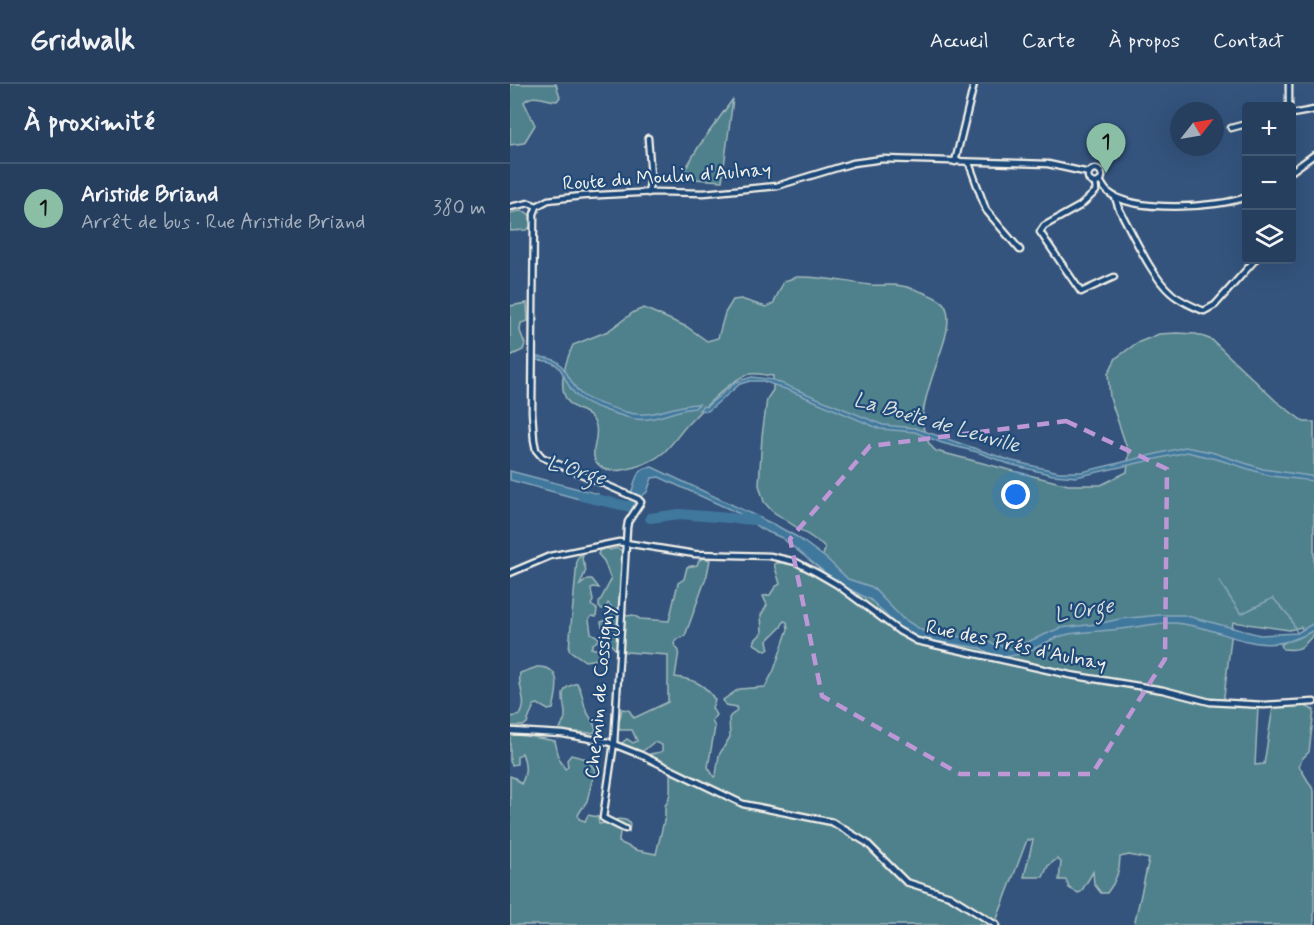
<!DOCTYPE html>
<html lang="fr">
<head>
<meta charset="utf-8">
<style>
	body { margin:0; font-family:Mynerve,sans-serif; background:#2f4664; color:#f1f3f6 }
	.controls { position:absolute; right:18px; top:18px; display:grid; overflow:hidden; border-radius:6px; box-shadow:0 6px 24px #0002 }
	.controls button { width:54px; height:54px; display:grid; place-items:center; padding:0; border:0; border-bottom:2px solid #435873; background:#273f5e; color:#f1f3f6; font:30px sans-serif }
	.compass { position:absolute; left:660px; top:18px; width:54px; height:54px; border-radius:50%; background:#273f5e; box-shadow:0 6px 24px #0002; rotate:59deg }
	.you { position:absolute; left:506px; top:411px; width:21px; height:21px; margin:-15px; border:4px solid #fff; border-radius:50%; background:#1a73e8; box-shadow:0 0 0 9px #1a73e833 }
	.badge { display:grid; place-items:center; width:39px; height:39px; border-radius:50%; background:#8abfa5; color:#111; font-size:20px; font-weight:700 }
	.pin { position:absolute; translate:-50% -50px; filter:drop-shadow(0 2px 3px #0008) }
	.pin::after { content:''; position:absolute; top:32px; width:21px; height:18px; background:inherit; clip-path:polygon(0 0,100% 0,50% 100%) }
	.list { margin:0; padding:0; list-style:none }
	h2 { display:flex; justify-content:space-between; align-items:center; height:78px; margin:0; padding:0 24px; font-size:26px }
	h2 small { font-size:20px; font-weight:400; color:#a4afbc }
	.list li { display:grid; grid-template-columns:39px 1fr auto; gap:18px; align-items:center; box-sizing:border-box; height:90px; padding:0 24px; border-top:2px solid #435873 }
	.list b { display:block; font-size:22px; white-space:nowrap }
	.list p { margin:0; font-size:20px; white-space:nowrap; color:#a4afbc }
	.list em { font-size:20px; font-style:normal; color:#a4afbc }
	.icon { flex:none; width:33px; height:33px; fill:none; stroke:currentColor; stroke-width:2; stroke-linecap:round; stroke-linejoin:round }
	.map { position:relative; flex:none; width:804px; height:841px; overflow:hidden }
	header { display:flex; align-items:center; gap:36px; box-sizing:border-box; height:84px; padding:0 30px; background:#273f5e; border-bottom:2px solid #435873 }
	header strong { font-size:28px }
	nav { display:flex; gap:33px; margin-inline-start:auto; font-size:21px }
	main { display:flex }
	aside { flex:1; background:#273f5e }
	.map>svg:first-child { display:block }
</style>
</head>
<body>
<header>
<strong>Gridwalk</strong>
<nav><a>Accueil</a><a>Carte</a><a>À propos</a><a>Contact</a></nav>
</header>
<main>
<aside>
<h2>À proximité<small></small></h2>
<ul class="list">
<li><span class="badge">1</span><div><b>Aristide Briand</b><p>Arrêt de bus · Rue Aristide Briand</p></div><em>380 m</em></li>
</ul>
</aside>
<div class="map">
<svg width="804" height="841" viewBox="0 0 804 841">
	<rect width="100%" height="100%" fill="#34547e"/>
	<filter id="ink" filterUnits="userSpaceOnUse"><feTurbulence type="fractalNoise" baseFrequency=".0167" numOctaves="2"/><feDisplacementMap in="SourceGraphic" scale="12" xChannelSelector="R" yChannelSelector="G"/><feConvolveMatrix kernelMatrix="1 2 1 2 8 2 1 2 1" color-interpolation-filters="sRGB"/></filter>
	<g filter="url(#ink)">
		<g fill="#50818d" stroke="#a2b9ba" stroke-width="1.5">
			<path d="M0,0H46L50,13L47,17C35,17 24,8 14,18L25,41L14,59L0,61Z"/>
			<path d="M223,15L212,97L170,94L189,62Z"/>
			<path d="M9,127L16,128L22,133L21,143L16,146L0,147V129Z"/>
			<path d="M287,193C312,192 335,198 360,201C371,202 381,200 392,202C400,203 429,213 434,220C455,250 385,333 426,367L558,401H591L617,388L619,370L600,314L598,290L606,274L627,259L649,250L667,249L686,250L702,256L766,317L794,338H804V550C792,563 793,567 773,565L771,561C778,554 787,556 793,547L791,543L779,546L723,538L713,621L748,623L745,681L754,680L763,623L792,621L804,626L799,668L792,675L789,682L804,707V841H624L639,775L619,771L610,773C610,787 605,799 597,809H591L584,800L583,788L571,808L568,809L559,804L556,796H549L551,778L547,775L538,782L533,793H514L523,756H517L487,835L491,841H0V692L5,694L11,700C17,690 16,679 12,669L7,673V680L2,681L0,677V649L6,648L12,651L45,657L49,674L55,685L58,683L57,676L61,671L77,675L85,686L77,717L68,731L69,735L75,737L78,731L88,733L89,740C100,739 107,732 118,737L120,740L119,748L110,747L109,758L126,766L146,770L155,733V722C164,709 158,698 161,684L153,679L139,674L138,671C143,668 148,670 152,667V661L144,658L132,668L116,662L112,659L117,655L123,659L127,657L122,646H110L108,642L112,625L119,626L124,634L158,618V571L116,568L105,565L95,554V549L101,545L100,543L93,546L91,538L100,535L101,522L98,519L96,524L92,525L89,523V519L101,496L94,477L88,470L91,463L94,462L100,466L108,464L113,468L115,530L117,532L123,531L130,535L159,537L168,499L174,495L177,483L187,481L189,476L194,474L200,476L197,491L175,552L166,556L164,560L169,567L165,593C183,595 195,600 205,616L202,624L206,631L202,637L205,643L198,683L204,693L206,691L209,671L220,653L219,634C222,628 227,631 227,623L216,621L213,616L229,605L255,603L264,586L278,545L277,538L274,537L271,543L257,557L259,565L256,567L244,560L245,556L252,549L251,531L257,521L253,512L260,511L265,503L270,500L264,480C277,475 295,485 307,490L315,465L313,461L262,427L254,418L249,401L252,352L257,315L263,306V292C255,291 243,288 236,291C219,298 189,328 177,341C169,350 162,361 153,369C141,379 108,392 93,384C67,370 108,342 68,325C43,314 54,281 63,261L98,247L124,228L134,224L177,243L197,257L208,254L215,229L223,216L231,215L256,223L263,220L274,197Z"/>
			<path d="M17,219L18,237L11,239L10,247L15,260L13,266L0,272V222Z"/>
			<path d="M70,471H73L72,475L76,486L70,501L78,495H82L89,504L83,503L81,505L83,517L81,521L87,525L86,533L82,532L79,535L81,549L88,553L89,556L83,560L81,564L93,567L96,570L94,574L75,577L59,566C61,536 65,505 67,475Z"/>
			<path d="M27,583C54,582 47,608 43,625L38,626L28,620L24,621L17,639L13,642H0V633L10,631C19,617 7,604 10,589Z"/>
			<path d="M67,599C73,609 72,613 75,623C78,632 85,638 86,647L82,649L65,648L60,653H53L48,647C61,630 52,627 53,609L57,603Z"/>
		</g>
		<g fill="#41789d" stroke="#89a8bb" stroke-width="1.5">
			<path d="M25,273C50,273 51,280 63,300C66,304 68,308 72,311C84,319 102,324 116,328C142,336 163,320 189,320L185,324C166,325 145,338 125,335C111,332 79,322 68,313C48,296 60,276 25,276Z"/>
			<path d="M242,293L263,296L373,341L405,344L502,377L549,388H572L675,363L701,368L753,385L800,392L804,393V397L761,392L710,376L677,368L566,393L543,391L499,380L467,368L432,359L405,348L370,345L281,307L253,297H240L230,300L198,327L189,326L193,322L196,323L226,298Z"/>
			<path d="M142,383L267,442L287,453L317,475L338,495L362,503L392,534L413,547L434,552L462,553L501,565L550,544L587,540L610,535L650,531H673L750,551L787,549L804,539V546C750,579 718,543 665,539C650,538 634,542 619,544C599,547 579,547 559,550L545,554L515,569L495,573L481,570L470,564L409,555L387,542L361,516L329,500L272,454L251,445L230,430L149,393L142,394L137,408L129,414L121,411C125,397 126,384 142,383Z"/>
			<path d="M0,387L88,410L84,419L0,396Z"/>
		</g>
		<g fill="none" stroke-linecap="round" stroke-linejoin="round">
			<path stroke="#89a8bb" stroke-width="1.5" d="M709,497L731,530L763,514L780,533L787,549"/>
			<g stroke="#41789d" stroke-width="10">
				<path d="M72,412L121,423L130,404"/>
				<path d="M140,434L169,430L245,436"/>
			</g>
			<defs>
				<g id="minor">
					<path d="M779,22V0"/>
					<path d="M782,30L804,26"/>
					<path d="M721,44L736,40"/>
					<path d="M138,54L141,93L138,109"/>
					<path d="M445,78L464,0"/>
					<path d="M459,79L476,126L510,166"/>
					<circle cx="585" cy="92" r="7"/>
					<path d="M782,87L804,71"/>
					<path d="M590,97C593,101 595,106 598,108C622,129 708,124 736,113"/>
					<path d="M585,99L586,107L570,122L534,142L530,148L571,208L604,193"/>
					<path d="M605,113L609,125C622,148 641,192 661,209C670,217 682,222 694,227L705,221L745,176"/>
					<path d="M0,123L19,119L27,122"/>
					<path d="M0,489L40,472L109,458L185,470L260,472L286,478L307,489L326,500L389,547L407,557L560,591L653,606L700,618L754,621L804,618"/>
					<path d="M0,647L53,650L98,658L131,671L233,720L322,738L357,759L396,798L440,812L486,841"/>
					<path d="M115,745L93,734L104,659L117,444L118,438L131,418L128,415L32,373L26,366L24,356L22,328L24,130L27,122L38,116L72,112L146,108L194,109L267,102L343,79L373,75L538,80L579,89"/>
				</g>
			</defs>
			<use href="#minor" stroke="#f4f1e8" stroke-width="9"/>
			<use href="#minor" stroke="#1f4a7a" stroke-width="4.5"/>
		</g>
	</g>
	<path fill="none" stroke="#be98d6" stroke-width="4.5" stroke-dasharray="12 8" stroke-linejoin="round" d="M556,337L657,385L655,575L582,690H450L312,612L280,455L360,362Z"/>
	<g text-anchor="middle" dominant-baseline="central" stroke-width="4.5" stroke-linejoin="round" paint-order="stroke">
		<g font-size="20" fill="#f4f1e8" stroke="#1f4a7a">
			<text transform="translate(157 93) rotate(-4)">Route du Moulin d'Aulnay</text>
			<text transform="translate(506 562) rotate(12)">Rue des Prés d'Aulnay</text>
			<text transform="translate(90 608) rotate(-85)">Chemin de Cossigny</text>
		</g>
		<g font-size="21" font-style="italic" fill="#d9dfdd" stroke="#1f4a7a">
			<text transform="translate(427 339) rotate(16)">La Boële de Leuville</text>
			<text transform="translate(66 387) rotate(16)">L'Orge</text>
			<text transform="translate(574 527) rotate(-10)">L'Orge</text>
		</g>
	</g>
</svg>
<div class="controls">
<button>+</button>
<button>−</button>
<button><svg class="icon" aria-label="layers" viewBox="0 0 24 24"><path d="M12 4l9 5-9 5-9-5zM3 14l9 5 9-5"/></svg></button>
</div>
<svg class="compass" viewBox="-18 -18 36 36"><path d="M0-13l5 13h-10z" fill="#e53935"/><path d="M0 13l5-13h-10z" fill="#a4afbc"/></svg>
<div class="you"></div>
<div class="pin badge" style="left:596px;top:89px">1</div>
</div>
</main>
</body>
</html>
